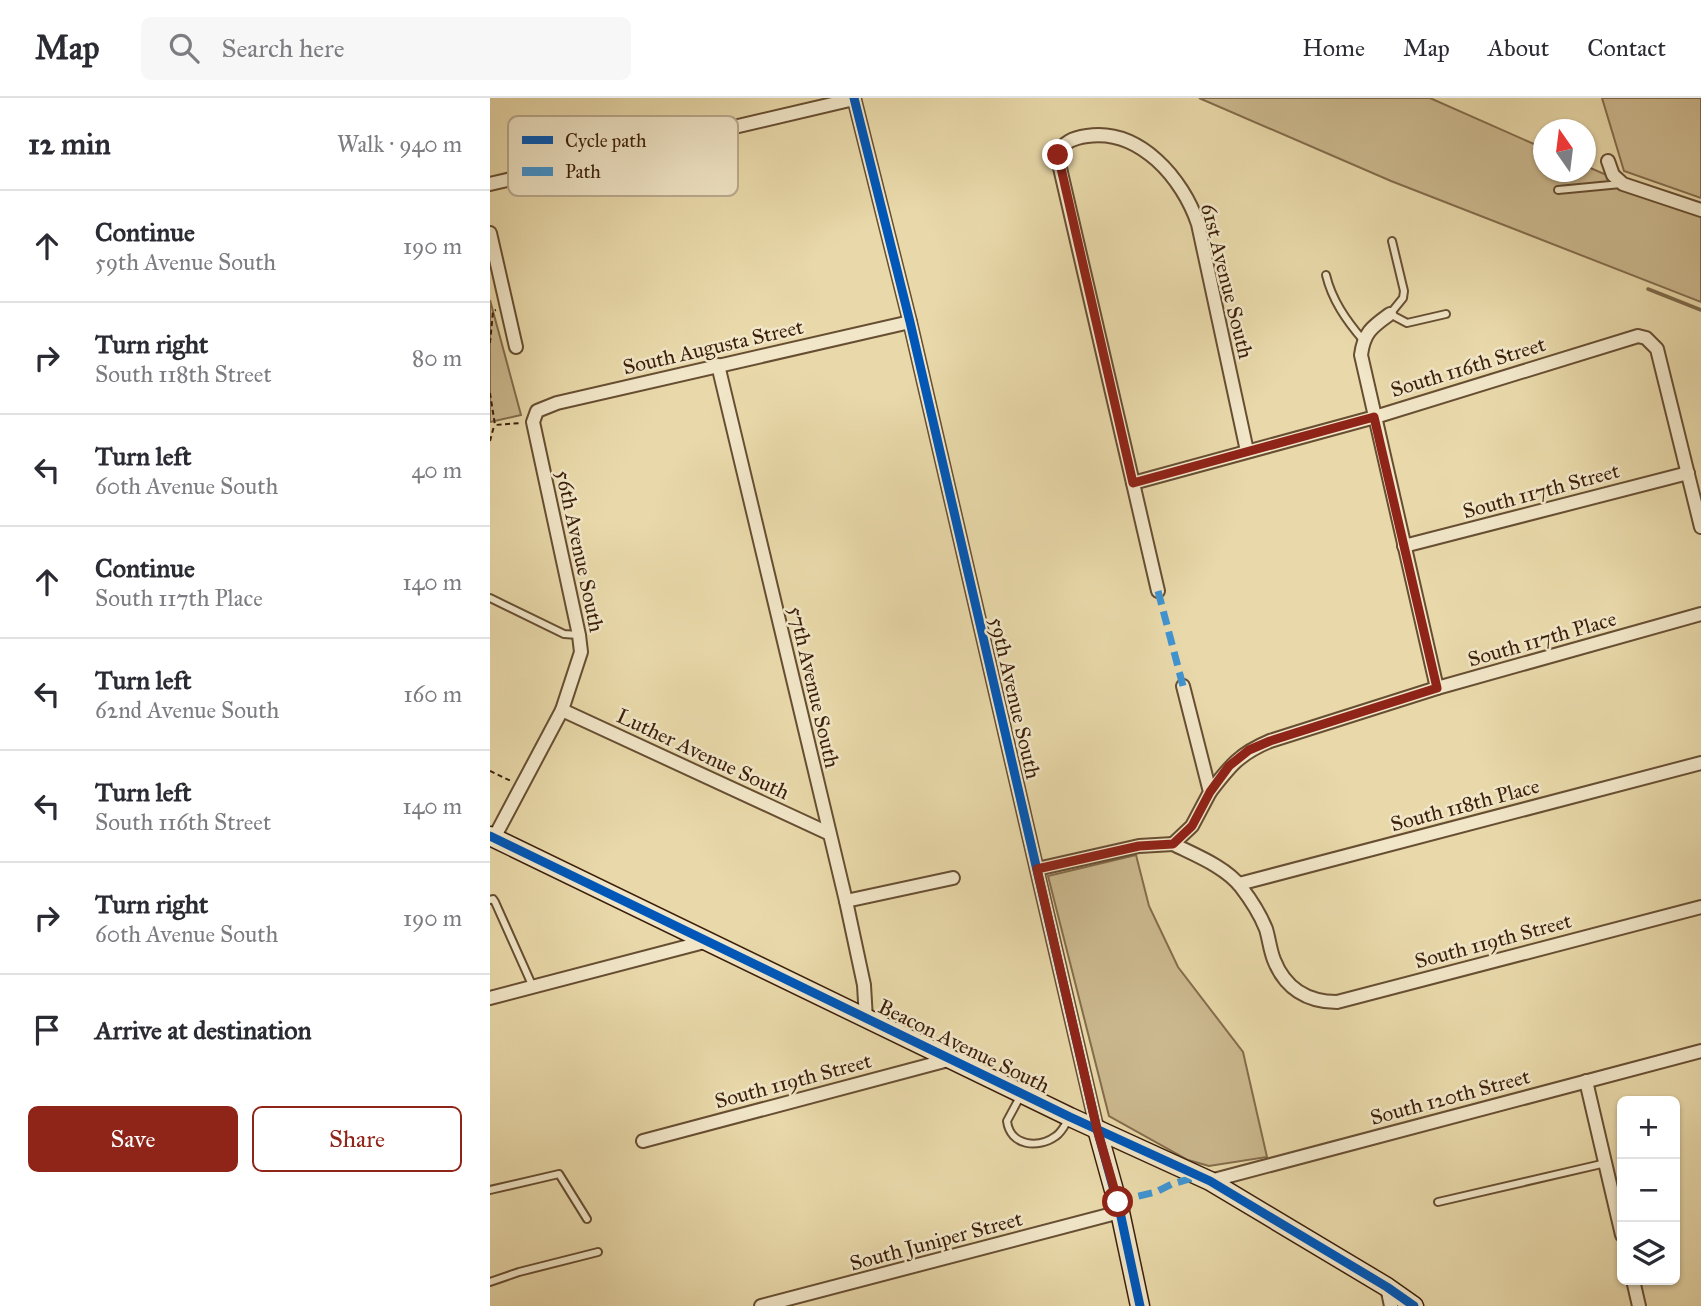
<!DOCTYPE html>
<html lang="en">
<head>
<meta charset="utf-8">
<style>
	body { margin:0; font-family:"IM FELL Great Primer",serif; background:#f7f7f7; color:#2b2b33 }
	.controls { position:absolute; right:21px; bottom:21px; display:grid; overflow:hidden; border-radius:10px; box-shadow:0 2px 5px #0004 }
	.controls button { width:63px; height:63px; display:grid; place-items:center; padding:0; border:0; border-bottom:2px solid #e1e1e2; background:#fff; color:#2b2b33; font:35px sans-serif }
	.compass { position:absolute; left:1043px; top:21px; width:63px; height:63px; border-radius:50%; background:#fff; box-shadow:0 2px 5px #0004; rotate:346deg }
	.stop { position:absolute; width:21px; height:21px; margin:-16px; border:5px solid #8f2418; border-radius:50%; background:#fff }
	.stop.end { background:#8f2418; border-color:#fff; box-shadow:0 2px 7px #0008 }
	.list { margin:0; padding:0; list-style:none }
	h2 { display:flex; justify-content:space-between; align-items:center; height:91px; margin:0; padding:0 28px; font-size:30px }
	h2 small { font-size:23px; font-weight:400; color:#7c7c81 }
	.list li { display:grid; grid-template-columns:46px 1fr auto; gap:21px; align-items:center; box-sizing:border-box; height:112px; padding:0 28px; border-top:2px solid #e1e1e2 }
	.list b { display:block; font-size:26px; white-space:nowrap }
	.list p { margin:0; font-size:23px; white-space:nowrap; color:#7c7c81 }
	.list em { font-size:23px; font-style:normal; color:#7c7c81 }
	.actions { display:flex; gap:14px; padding:21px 28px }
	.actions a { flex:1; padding:16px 0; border:2px solid #8f2418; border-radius:10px; text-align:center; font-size:24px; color:#8f2418 }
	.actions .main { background:#8f2418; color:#fff }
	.icon { flex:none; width:38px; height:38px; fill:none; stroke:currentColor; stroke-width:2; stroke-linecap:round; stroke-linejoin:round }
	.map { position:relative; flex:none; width:1211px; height:1208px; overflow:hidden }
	header { display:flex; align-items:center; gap:42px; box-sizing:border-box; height:98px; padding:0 35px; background:#fff; border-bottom:2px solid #e1e1e2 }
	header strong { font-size:33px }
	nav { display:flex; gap:38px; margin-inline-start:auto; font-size:24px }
	.search { width:490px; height:63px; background:#f7f7f7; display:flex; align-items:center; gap:18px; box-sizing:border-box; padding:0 24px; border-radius:10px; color:#7c7c81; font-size:26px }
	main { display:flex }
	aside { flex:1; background:#fff }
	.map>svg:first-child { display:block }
</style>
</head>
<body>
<header>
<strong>Map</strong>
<div class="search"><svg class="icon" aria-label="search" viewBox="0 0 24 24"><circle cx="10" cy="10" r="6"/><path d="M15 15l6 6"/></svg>Search here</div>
<nav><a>Home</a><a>Map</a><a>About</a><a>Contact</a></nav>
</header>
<main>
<aside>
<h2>12 min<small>Walk · 940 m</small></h2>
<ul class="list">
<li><svg class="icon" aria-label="ahead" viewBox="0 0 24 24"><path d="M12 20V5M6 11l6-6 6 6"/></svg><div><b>Continue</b><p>59th Avenue South</p></div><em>190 m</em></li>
<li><svg class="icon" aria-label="right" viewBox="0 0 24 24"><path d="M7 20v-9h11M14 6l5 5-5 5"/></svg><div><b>Turn right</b><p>South 118th Street</p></div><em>80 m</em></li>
<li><svg class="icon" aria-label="left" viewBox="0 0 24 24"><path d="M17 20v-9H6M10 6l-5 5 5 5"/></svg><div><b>Turn left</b><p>60th Avenue South</p></div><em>40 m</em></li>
<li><svg class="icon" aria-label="ahead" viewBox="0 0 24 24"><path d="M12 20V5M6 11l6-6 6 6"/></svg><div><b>Continue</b><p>South 117th Place</p></div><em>140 m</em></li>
<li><svg class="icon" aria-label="left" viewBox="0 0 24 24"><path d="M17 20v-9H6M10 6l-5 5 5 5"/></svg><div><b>Turn left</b><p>62nd Avenue South</p></div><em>160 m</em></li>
<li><svg class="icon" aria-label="left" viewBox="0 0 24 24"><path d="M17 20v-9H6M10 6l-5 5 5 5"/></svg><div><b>Turn left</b><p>South 116th Street</p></div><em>140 m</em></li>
<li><svg class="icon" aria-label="right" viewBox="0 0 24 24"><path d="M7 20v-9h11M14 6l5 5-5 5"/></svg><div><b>Turn right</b><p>60th Avenue South</p></div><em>190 m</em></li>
<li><svg class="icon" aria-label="arrive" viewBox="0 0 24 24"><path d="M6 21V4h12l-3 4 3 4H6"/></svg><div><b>Arrive at destination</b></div></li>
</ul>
<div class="actions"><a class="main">Save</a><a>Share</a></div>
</aside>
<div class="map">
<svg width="1211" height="1208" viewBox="0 0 1211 1208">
	<rect width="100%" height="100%" fill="#e9d9aa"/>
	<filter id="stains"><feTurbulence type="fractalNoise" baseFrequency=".00286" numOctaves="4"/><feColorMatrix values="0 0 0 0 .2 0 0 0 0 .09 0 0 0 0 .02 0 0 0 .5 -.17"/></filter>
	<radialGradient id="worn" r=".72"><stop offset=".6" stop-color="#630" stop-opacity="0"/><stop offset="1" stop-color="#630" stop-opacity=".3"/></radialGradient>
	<g fill="#ccb98f" stroke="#846c4c" stroke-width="2">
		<path d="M709,0H940L1053,50L1054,74H1096V68L1211,118V204L901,83Z"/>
		<path d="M1112,0H1211V100L1134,73Z"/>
		<path d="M0,202L31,317L0,324Z"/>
		<path d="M646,757L659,808L688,869L753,954L777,1059L719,1068L698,1062L619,1018L558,778Z"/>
	</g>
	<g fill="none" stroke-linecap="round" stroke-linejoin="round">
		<path stroke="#80694a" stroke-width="3.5" d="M1158,191L1211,212"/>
		<defs>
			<g id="lane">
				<path d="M1068,92L1131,86"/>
				<path d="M902,143L914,193L913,200L900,216L917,225L956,216"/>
				<path d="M836,177C842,202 856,222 873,242"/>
				<path d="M0,500L74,536L88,537"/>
				<path d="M0,802L3,801L5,804L43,889"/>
				<path d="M531,997L517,1023C520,1048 548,1051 566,1038C572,1034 575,1027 579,1020"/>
				<path d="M0,1092L69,1076L97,1121"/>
				<path d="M948,1104L1116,1065"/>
				<path d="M0,1184L29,1174L108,1154"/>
			</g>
			<g id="street">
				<path d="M364,0L420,224L607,1031"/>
				<path d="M1118,63L1123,77L1133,86L1211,112"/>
				<path d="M0,86L364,1"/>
				<path d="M0,135L26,249"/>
				<path d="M900,216C882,229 874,234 871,257L947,590"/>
				<path d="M228,267L356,803L374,887L376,921"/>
				<path d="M643,385L885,319L1148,238L1156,240L1167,251L1211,429"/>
				<path d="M914,448L1198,375"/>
				<path d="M668,493L567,57C573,44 583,40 597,38C650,30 693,81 708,126L757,353"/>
				<path d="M693,588L720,694L702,728L683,746C705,757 736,769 751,789C761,802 770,816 776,831C779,841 780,852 784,862C795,890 817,904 847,904L1211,809"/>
				<path d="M72,612L338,735"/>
				<path d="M720,694C740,668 749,656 780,643L947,590L1211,516"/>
				<path d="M4,740L72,612L91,554L89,537L43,324L47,313L67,305L420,224"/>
				<path d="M547,771L649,748L683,746"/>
				<path d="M749,786L1211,665"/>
				<path d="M356,803L463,780"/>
				<path d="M0,900L218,843"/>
				<path d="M1096,983L1132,1137"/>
				<path d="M153,1043L462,961"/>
				<path d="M720,1083L1211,953"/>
				<path d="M1143,1182L1149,1208"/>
				<path d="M897,1189L901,1208"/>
				<path d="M271,1208L630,1114"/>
			</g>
			<g id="secondary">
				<path d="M0,738L580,1019L720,1083L897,1189L924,1208"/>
				<path d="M607,1031L630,1114L650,1208"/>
			</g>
		</defs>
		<use href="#lane" stroke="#674e32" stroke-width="10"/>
		<use href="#street" stroke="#674e32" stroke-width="16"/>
		<use href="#secondary" stroke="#3c1f0a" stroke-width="21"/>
		<g stroke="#3c1f0a" stroke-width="2" stroke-dasharray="5 3.5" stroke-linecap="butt">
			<path d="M0,245L3,213L6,212"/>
			<path d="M0,295L5,327L31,325"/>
			<path d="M0,343L4,328"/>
			<path d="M0,673L21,683"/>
		</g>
		<use href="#lane" stroke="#f1e6c8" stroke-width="6"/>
		<use href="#street" stroke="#f1e6c8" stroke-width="12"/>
		<use href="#secondary" stroke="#f1e6c8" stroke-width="18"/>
		<g stroke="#3f94d2" stroke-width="7" stroke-dasharray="14 7" stroke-linecap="butt">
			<path d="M668,493L693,588"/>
			<path d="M628,1103L666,1094L682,1086L709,1078"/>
		</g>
		<defs>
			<g id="cycleway">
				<path d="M364,0L420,224L607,1031L630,1114L650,1208"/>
				<path d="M0,738L580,1019L720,1083L897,1189L924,1208"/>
			</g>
		</defs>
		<use href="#cycleway" stroke="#f1e6c8" stroke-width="13"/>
		<use href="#cycleway" stroke="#0057b8" stroke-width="9"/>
	</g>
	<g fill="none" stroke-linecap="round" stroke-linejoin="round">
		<path stroke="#8f2418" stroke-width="9" d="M568,57L643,385L884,319L947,590L780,643L759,652L739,668L720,694L702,728L683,746L649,748L547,771L607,1031L628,1104"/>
	</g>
	<g text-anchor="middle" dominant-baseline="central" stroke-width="5" stroke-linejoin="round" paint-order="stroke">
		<g font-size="21" fill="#3c1f0a" stroke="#f1e6c8">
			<text transform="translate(737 183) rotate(76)">61st Avenue South</text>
			<text transform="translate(223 249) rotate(-13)">South Augusta Street</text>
			<text transform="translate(978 269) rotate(-17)">South 116th Street</text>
			<text transform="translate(1051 393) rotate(-15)">South 117th Street</text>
			<text transform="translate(90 453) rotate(78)">56th Avenue South</text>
			<text transform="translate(1052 541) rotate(-16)">South 117th Place</text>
			<text transform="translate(324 589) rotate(77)">57th Avenue South</text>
			<text transform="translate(525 600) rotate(77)">59th Avenue South</text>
			<text transform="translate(213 656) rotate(25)">Luther Avenue South</text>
			<text transform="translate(975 707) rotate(-15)">South 118th Place</text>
			<text transform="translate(1003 843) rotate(-15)">South 119th Street</text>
			<text transform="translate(474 948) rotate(26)">Beacon Avenue South</text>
			<text transform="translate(303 983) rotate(-15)">South 119th Street</text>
			<text transform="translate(960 999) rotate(-15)">South 120th Street</text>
			<text transform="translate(446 1143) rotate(-15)">South Juniper Street</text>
		</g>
	</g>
	<rect x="18" y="18" width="230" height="80" rx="10" fill="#f1e6c8" stroke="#bbaa8f" stroke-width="2"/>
	<rect x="32" y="38" width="31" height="8" fill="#0057b8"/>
	<rect x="32" y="69" width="31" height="9" fill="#3f94d2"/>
	<g font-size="19" fill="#3c1f0a">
		<text x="75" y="49">Cycle path</text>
		<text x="75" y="80">Path</text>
	</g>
	<rect width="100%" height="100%" filter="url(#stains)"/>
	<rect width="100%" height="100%" fill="url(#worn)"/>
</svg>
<div class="controls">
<button>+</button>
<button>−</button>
<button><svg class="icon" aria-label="layers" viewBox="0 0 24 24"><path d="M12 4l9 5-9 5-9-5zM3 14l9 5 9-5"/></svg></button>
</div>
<svg class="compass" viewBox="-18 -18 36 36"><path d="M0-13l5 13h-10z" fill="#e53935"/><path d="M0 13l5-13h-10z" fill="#7c7c81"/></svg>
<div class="stop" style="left:628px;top:1104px"></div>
<div class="stop end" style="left:568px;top:57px"></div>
</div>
</main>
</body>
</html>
